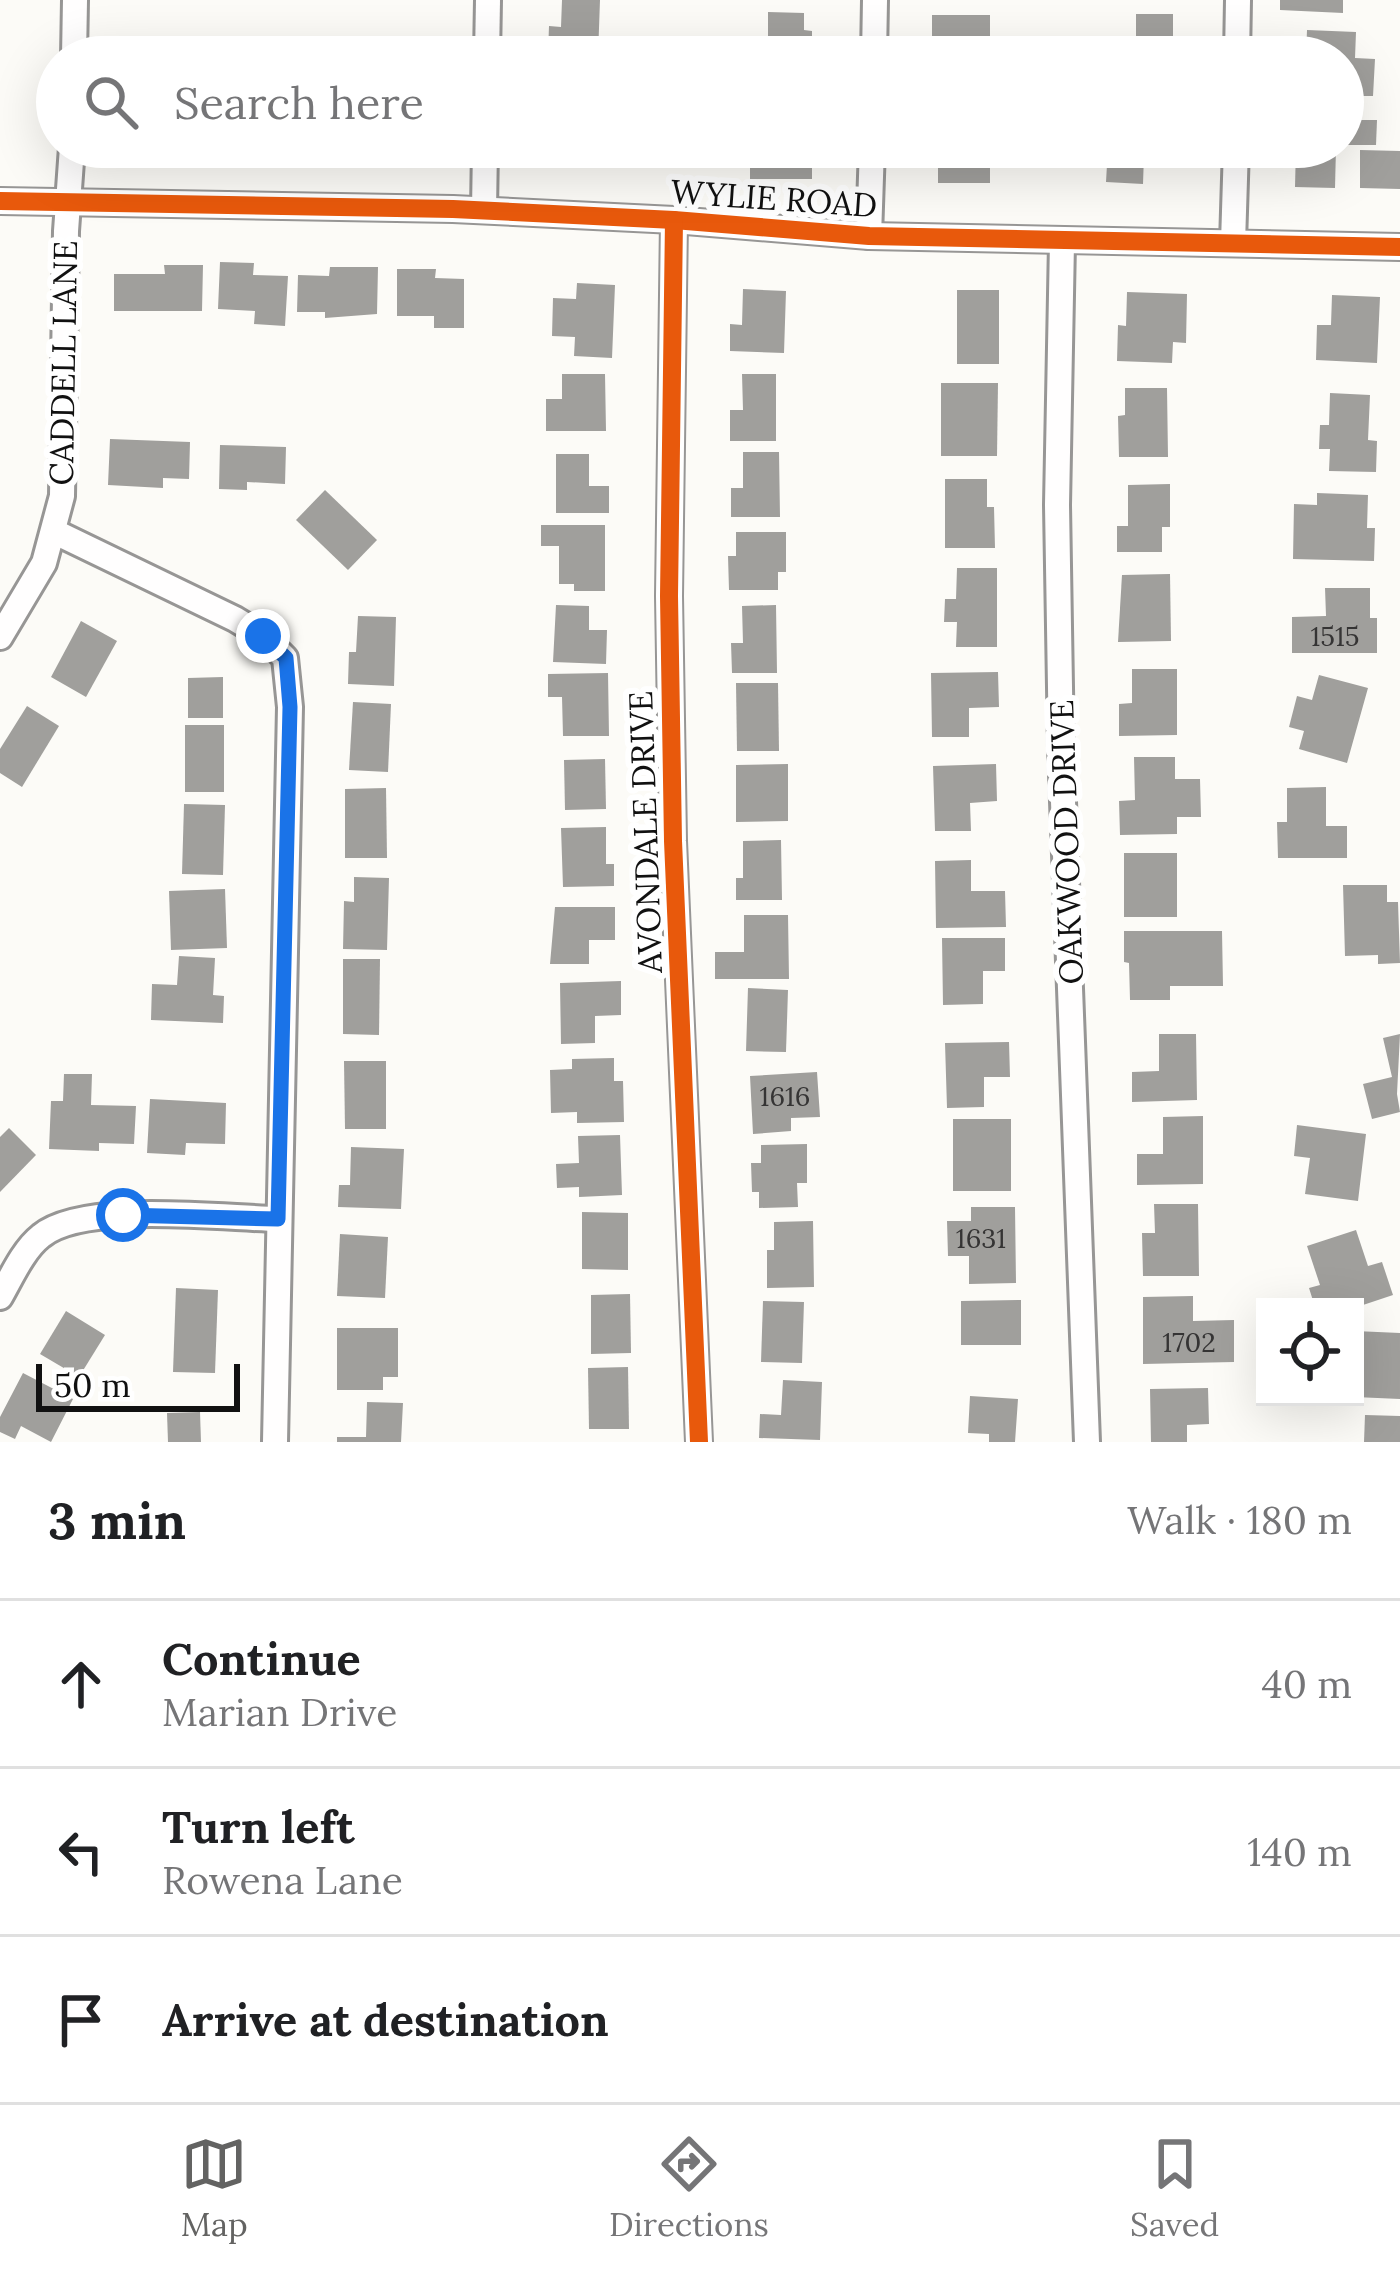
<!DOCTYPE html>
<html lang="en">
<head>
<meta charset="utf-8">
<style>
	body { margin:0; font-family:Lora,serif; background:#f6f6f6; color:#202124 }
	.controls { position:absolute; right:36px; bottom:36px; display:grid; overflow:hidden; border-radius:0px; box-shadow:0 12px 48px #0002 }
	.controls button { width:108px; height:108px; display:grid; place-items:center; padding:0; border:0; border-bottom:3px solid #e0e0e0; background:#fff; color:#202124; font:60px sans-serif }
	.scale { position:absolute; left:36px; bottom:30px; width:204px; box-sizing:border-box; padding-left:12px; border:6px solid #111; border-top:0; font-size:33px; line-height:42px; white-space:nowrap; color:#111; -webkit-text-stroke:9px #fff; paint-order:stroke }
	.stop { position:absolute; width:36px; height:36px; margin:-27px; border:9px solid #1a73e8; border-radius:50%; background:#fff }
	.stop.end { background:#1a73e8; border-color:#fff; box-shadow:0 3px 12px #0008 }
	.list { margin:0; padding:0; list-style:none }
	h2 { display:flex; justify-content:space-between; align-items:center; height:156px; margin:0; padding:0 48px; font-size:51px }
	h2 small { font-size:39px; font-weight:400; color:#757577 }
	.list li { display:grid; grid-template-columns:78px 1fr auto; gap:36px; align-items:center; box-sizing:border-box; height:168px; padding:0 48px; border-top:3px solid #e0e0e0 }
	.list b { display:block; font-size:45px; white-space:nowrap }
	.list p { margin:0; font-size:39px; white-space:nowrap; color:#757577 }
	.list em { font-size:39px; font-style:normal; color:#757577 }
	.icon { flex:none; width:66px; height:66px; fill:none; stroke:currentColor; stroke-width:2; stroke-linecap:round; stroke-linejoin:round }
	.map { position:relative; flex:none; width:1400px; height:1442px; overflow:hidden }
	.search { position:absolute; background:#fff; box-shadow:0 12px 48px #0002; left:36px; right:36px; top:36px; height:132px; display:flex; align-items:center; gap:30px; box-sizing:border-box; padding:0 42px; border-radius:66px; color:#757577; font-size:45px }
	.sheet { height:660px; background:#fff }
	nav { display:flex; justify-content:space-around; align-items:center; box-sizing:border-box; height:168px; border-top:3px solid #e0e0e0; background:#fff; font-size:33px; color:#757577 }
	nav a { display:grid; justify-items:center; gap:6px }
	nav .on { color:#636362 }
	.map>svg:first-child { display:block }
</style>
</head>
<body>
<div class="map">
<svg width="1400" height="1442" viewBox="0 0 1400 1442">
	<rect width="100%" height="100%" fill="#fcfbf7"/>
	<g fill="#a09f9c">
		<path d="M562,0H600L598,56L548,54L549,26L561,27Z"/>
		<path d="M1280,0H1343V13L1280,10Z"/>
		<path d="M768,12L804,13V30L812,31V57H768Z"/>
		<rect x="1136" y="14" width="37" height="43"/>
		<path d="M932,15H990V43H980V57H940V45H932Z"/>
		<path d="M1307,30L1356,32L1355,58L1375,59L1373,96H1356V102H1343V57H1306Z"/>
		<path d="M1343,120H1377L1376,145H1343Z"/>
		<path d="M544,147H629V157L595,156V164L544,163Z"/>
		<path d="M763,147H812V179H750V151H763Z"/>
		<rect x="938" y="147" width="52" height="36"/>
		<path d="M1108,147H1173L1172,156L1144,155L1143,184L1106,182Z"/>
		<path d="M1296,147H1336L1335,188L1295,187Z"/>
		<path d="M1360,150L1400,151V189L1360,188Z"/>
		<path d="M220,262L254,263L253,275L288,276L285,326L254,324L255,311L218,309Z"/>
		<path d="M164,265H203L202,311H114V274H165Z"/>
		<path d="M330,267H378L377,314L325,318V312H297L298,275L329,276Z"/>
		<path d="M397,269H436L435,278L464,279V328H434V316H397Z"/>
		<path d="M577,283L615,285L612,358L574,356L575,337L552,336L553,298L576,299Z"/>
		<path d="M743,289L786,291L784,353L730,351V324L742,325Z"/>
		<rect x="957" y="290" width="42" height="74"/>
		<path d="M1127,292L1187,294L1186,343L1173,342L1172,363L1117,361L1118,325L1126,326Z"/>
		<path d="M1332,295L1380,297L1377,363L1316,360L1317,325H1331Z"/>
		<path d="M562,374H605L606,431H546V399H562Z"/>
		<path d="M742,374H776V441H730V410H743Z"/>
		<path d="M941,383H998L997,456H941Z"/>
		<path d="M1125,388H1167L1168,457H1119L1118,416L1125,415Z"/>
		<path d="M1330,393L1370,395L1368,440L1377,441L1376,472L1329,471L1330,449H1319L1320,425H1329Z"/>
		<path d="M110,439L190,442L189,479L163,478V488L108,485Z"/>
		<path d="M220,445L286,447L285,484L247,482V490L219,489Z"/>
		<path d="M743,452H779L780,517H731V488H743Z"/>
		<path d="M556,454H589V486H609V513H556Z"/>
		<path d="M945,479H987V507H994L995,548H945Z"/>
		<path d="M1170,484V527H1162V552H1117V526H1128V485Z"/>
		<path d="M325,490L377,540L348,570L296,520Z"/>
		<path d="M1317,493L1368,495L1367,528H1375L1374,561L1293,559L1294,504L1317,505Z"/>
		<path d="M541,525H605V591H574V584H559V546H541Z"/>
		<path d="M736,532H786V572H778V590H729L728,556H736Z"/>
		<path d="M957,568H997V647H956L957,622H944L945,599H956Z"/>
		<path d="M1170,574L1171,641L1118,642L1122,575Z"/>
		<path d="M1325,588H1370V618H1377V653H1292V617L1326,616Z"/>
		<path d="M556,605L589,606V630H607L606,664L553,662Z"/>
		<path d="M776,605L777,673H732L731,643H743L742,606Z"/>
		<path d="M358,616L396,617L394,686L348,684L349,652H356Z"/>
		<path d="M81,621L117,641L86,697L51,677Z"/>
		<path d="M1132,669H1177V735L1119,736V704L1132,703Z"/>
		<path d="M998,672L999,707L969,708V737H932L931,673Z"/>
		<path d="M608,673L609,736H563L562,697H548V674Z"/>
		<path d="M1319,675L1368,688L1347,763L1299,749L1304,731L1289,727L1297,696L1312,700Z"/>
		<path d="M223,677V718H188V678Z"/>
		<path d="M736,683H778L779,751H737Z"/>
		<path d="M353,702L391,704L388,772L349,770Z"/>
		<path d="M27,706L59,726L22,787L0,773V749Z"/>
		<rect x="185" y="725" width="39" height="67"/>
		<path d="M1134,757H1175V779H1200L1201,817H1177V834L1120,835L1119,801L1135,800Z"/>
		<path d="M605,759L606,809L565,810L564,760Z"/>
		<path d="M788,764V821L736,822V765Z"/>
		<path d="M996,764L997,801L970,803L971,831H935L933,766Z"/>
		<path d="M1326,787V826H1347V858H1278L1277,822H1287V788Z"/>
		<path d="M386,788L387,858H345V789Z"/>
		<path d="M184,804L225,805L223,875L182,874Z"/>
		<path d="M606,827V864H614V886L563,887L561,828Z"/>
		<path d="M781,840L782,900H736V878H743V841Z"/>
		<rect x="1124" y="853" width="53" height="64"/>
		<path d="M971,860V891H1005L1006,927L936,928L935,861Z"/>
		<path d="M354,877L389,878L387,950L343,949L344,901L354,902Z"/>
		<path d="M1343,885H1387V902H1398L1400,963L1378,964V955L1345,956Z"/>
		<path d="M225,889L227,948L171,950L169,891Z"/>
		<path d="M555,907H615V940H589V964H550Z"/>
		<path d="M744,915H788L789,979H715V952H744Z"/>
		<path d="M1124,931H1222L1223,986H1170V1000H1130L1129,963L1124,962Z"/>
		<path d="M942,938H1005V971H983V1004L943,1005Z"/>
		<path d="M179,956L215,958L213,995L224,996L223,1023L151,1020L152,984L177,985Z"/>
		<path d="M343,959H380L379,1035L343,1034Z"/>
		<path d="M621,981V1015L595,1016V1043L561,1044L560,983Z"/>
		<path d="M748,988L788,990L786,1052L746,1051Z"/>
		<path d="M1159,1034H1196L1197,1100L1132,1102V1072L1159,1071Z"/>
		<path d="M1400,1034L1397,1094L1400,1112L1372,1119L1363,1084L1392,1077L1383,1038Z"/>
		<path d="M1009,1042L1010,1077H984V1107L947,1108L945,1043Z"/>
		<path d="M614,1058V1081H623L624,1122L577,1123V1112L551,1113L550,1070L572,1069V1059Z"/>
		<path d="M344,1061H386V1129H345Z"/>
		<path d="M817,1072L820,1117L791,1118V1131L753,1134L750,1076Z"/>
		<path d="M64,1074H92L91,1105L136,1106L134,1144L99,1143V1151L49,1149L51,1101H63Z"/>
		<path d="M150,1099L226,1103L225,1144L186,1143L185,1155L147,1153Z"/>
		<path d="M1203,1116V1184L1137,1185V1154H1163V1117Z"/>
		<rect x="953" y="1119" width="58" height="72"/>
		<path d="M1297,1125L1366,1134L1358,1201L1305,1194L1310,1158L1294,1156Z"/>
		<path d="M9,1128L36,1155L0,1192V1137Z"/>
		<path d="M620,1135L622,1195L579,1197V1187L557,1188L556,1164L579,1163L578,1136Z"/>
		<path d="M807,1144V1183H797L798,1207L759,1208V1192H752L751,1163H761V1145Z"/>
		<path d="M351,1147L404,1149L401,1209L338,1207L339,1185H350Z"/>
		<path d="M1154,1204H1198L1199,1276H1143L1142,1233H1155Z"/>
		<path d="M971,1207H1015L1016,1283L969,1284V1256H948L947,1221H971Z"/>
		<path d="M582,1212L628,1213V1270L582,1269Z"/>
		<path d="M813,1221L814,1287L767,1288V1250H774V1222Z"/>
		<path d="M1356,1230L1368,1266L1382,1262L1393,1295L1357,1307H1315L1309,1288L1320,1285L1307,1246Z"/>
		<path d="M340,1234L388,1237L385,1298L337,1296Z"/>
		<path d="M176,1288L218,1290L215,1373L173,1372Z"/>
		<path d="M630,1294L631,1353L591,1354V1295Z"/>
		<path d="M1193,1296V1321L1234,1320V1362L1143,1364V1297Z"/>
		<path d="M1021,1300V1345H961V1301Z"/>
		<path d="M763,1301L804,1302L802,1363L761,1362Z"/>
		<path d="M66,1311L105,1335L79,1377L40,1354Z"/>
		<path d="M337,1328H398V1377H383V1390H337Z"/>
		<path d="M1355,1331L1400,1333V1399L1355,1397Z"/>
		<path d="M628,1367L629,1429H589L588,1368Z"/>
		<path d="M23,1373L73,1399L51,1442L21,1426L15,1439L0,1432V1417Z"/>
		<path d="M783,1380L822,1382L820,1440L759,1438L760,1414L781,1415Z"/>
		<path d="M1208,1388L1209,1424L1187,1425V1442H1151L1150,1389Z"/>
		<path d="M970,1396L1018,1399L1015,1442H989V1434L968,1433Z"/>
		<path d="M367,1402L403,1403L401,1442H337V1437H366Z"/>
		<path d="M200,1412L201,1442H168L167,1413Z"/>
		<path d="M1365,1415L1400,1416V1442H1364Z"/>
	</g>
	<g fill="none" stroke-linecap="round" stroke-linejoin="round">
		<defs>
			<g id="minor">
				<path d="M74,57L75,0"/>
				<path d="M487,57L488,0"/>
				<path d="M874,57L875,0"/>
				<path d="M1237,57L1238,0"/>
				<path d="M0,201L453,209L674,220L869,236L1400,247"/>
				<path d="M484,210L485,147"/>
				<path d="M674,220L669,596L673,841L699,1442"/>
				<path d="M869,236L872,147"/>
				<path d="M1062,242L1057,505L1061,748L1087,1442"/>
				<path d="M1233,243L1236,147"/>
				<path d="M55,532L235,619L263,636L285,658L290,707L275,1442"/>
				<path d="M0,637L44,563L62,496L66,231L72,147"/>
				<path d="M0,1297C11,1278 23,1250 41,1236C84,1201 221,1218 278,1219"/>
			</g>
		</defs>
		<use href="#minor" stroke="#979695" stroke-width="30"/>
		<use href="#minor" stroke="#fffefe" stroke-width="24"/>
		<defs>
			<g id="cycleway">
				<path d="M0,201L453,209L674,220L869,236L1400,247"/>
				<path d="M674,220L669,596L673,841L699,1442"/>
			</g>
		</defs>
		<use href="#cycleway" stroke="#fff" stroke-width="26"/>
		<use href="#cycleway" stroke="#e8590c" stroke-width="18"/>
	</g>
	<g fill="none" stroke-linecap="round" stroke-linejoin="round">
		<path stroke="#1a73e8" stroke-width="15" d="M123,1215L278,1219L290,707L286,658L263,636"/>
	</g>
	<g text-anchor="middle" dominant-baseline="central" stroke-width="12" stroke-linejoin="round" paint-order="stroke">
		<g font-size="27" fill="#353434">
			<text x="1335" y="636">1515</text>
			<text x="785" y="1096">1616</text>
			<text x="981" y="1238">1631</text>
			<text x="1189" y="1342">1702</text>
		</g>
		<g font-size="33" fill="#111" stroke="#fff">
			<text transform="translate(774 198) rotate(4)">WYLIE ROAD</text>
			<text transform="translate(63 363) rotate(-89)">CADDELL LANE</text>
			<text transform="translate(645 832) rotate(-92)">AVONDALE DRIVE</text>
			<text transform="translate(1066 842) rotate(-92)">OAKWOOD DRIVE</text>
		</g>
	</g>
</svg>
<div class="controls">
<button><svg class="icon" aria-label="locate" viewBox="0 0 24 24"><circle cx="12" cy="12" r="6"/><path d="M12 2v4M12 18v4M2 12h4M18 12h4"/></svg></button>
</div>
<div class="scale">50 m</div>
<div class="stop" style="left:123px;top:1215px"></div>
<div class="stop end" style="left:263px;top:636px"></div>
<div class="search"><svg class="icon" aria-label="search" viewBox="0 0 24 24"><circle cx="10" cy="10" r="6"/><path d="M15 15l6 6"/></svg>Search here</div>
</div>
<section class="sheet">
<h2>3 min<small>Walk · 180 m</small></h2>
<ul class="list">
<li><svg class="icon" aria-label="ahead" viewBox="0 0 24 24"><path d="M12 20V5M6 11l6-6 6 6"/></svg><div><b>Continue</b><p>Marian Drive</p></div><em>40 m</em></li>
<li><svg class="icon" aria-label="left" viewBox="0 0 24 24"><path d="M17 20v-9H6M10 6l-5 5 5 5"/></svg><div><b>Turn left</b><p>Rowena Lane</p></div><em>140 m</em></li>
<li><svg class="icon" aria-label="arrive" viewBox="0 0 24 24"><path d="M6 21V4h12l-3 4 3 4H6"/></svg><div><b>Arrive at destination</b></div></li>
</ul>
</section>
<nav>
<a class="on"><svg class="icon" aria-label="map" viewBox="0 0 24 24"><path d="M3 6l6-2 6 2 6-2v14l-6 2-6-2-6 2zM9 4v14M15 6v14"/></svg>Map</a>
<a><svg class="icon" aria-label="directions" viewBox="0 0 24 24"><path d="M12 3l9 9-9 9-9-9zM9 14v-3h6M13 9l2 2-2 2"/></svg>Directions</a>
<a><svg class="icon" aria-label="saved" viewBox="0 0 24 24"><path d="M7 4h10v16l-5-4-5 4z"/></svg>Saved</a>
</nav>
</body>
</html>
